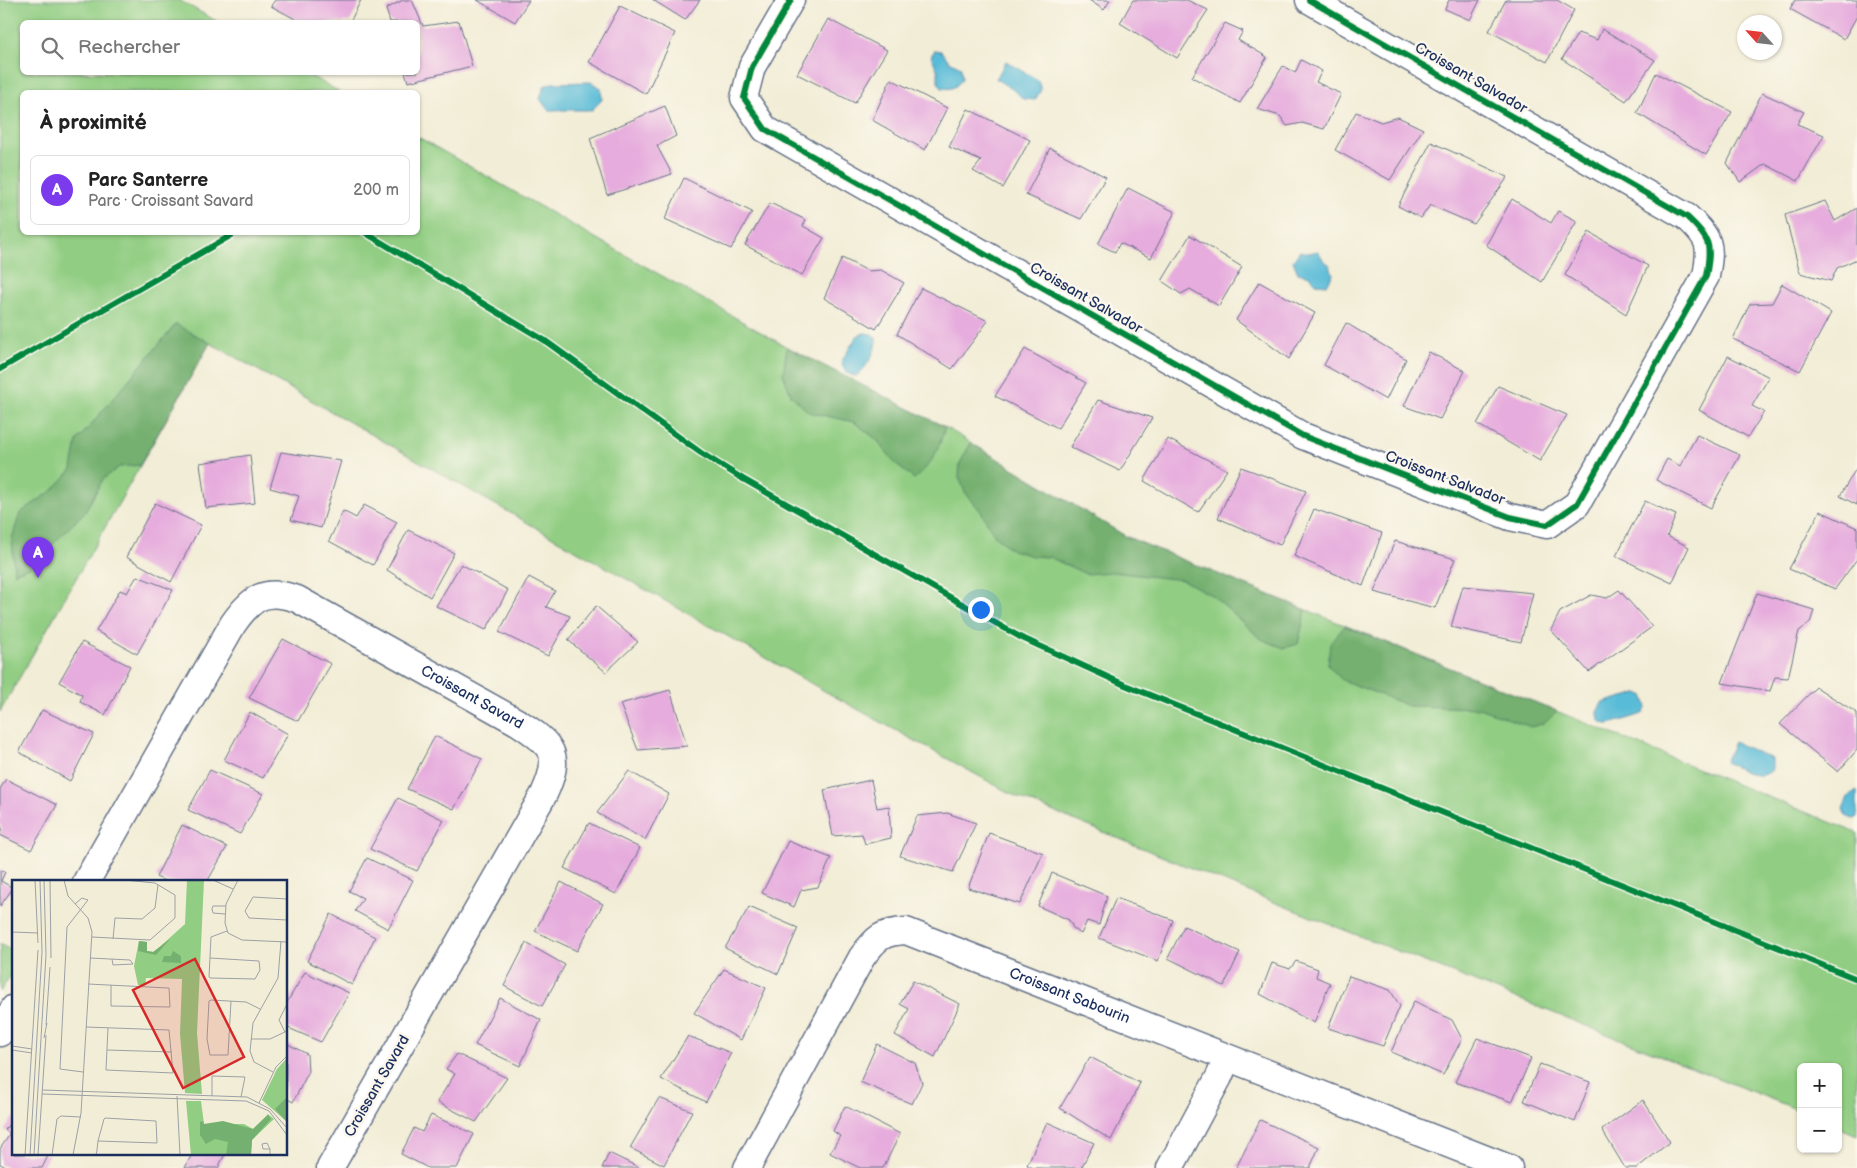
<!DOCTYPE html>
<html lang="fr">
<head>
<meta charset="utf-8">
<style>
	body { margin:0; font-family:"Balsamiq Sans",sans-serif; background:#f2f2f2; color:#222 }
	.controls { position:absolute; right:15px; bottom:15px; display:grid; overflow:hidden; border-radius:8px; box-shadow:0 1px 4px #0004 }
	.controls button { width:45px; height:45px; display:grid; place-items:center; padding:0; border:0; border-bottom:1px solid #e0e0e0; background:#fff; color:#222; font:25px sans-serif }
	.compass { position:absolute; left:1737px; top:15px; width:45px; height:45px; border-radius:50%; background:#fff; box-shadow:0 1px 4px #0004; rotate:297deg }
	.you { position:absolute; left:980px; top:609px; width:18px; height:18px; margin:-12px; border:4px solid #fff; border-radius:50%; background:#1a73e8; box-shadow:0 0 0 8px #1a73e833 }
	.badge { display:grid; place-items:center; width:32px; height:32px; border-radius:50%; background:#7c3aed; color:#fff; font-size:16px; font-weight:700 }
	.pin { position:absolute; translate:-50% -41px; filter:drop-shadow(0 1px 2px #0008) }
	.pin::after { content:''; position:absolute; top:26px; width:18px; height:15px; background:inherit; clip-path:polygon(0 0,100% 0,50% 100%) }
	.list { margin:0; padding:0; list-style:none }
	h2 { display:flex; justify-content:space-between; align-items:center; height:65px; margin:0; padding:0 20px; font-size:21px }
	h2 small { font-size:16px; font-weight:400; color:#767676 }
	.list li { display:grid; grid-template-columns:32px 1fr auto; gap:15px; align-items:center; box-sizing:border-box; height:70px; margin:0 10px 10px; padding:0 10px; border:1px solid #e0e0e0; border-radius:8px }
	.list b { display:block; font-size:19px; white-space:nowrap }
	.list p { margin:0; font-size:16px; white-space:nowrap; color:#767676 }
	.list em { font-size:16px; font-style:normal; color:#767676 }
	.icon { flex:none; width:28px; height:28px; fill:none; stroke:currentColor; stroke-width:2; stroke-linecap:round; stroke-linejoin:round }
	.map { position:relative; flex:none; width:1857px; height:1168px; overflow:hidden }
	.search { position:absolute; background:#fff; box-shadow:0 1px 4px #0004; left:20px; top:20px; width:400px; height:55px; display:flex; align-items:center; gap:12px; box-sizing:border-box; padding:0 18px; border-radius:8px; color:#767676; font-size:19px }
	.panel { position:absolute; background:#fff; box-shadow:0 1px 4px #0004; left:20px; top:90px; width:400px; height:145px; border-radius:8px }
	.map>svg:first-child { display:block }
</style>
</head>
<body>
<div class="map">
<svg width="1857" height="1168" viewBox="0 0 1857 1168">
	<rect width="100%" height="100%" fill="#fbf7ec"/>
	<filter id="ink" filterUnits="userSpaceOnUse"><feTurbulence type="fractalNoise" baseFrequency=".02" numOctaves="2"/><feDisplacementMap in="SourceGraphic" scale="10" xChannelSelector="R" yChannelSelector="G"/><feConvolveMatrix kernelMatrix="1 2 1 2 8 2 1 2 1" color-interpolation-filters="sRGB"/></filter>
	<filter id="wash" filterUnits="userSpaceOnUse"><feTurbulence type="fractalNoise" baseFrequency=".0096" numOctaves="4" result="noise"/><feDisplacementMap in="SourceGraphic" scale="20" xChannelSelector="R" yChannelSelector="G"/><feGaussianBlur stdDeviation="1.12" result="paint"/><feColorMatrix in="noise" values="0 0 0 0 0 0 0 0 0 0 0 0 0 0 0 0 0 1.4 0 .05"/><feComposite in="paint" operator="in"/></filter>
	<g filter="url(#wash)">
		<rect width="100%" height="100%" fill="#f2edd6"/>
		<g fill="#91cd82" stroke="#567e70">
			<path d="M0,0H179L218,22H22V72L305,73L340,92H22V232H418V137L787,347L945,427L1127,537L1857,833V1135L1838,1127V1067H1801V1111L1276,903L1015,796L819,688L210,343L0,712Z"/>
			<path d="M0,944L14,952V969L0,992Z"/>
		</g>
		<g fill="#74b070" stroke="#487067">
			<path d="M176,324L210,343L140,465L119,467L103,479L85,512L30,567L14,573L12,538L20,513L53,490L72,469L77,441Z"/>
			<path d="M787,347L945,427C938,451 934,462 914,479L896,464L876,439L854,422L808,412L791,395L783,374Z"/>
			<path d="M971,443L1127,537L1306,610L1298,644L1284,648L1261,639L1213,596L1183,580L1112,572L1086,574L1049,557L1032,556L1012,550L994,535L982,513L965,492L959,477L960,463Z"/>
			<path d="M1345,626L1557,711L1545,723L1531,727L1479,708L1409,706L1342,680L1328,665L1330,643Z"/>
		</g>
		<g fill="#58bbd7" stroke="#3a759a">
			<path d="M935,50L941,51L949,61L961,67L962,79C957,87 951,90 942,88L938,82V71L931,56Z"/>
			<path d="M1006,61L1038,80L1041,90L1035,100L1023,99L1015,91L996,79Z"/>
			<path d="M591,82L601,88L602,100L592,110H548L540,99L544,86L552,83Z"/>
			<path d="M1300,251L1308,253L1318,251L1324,261L1329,264L1333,274L1327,285L1317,284L1310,276L1298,273L1293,261Z"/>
			<path d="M864,333L872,334L876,338C877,351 866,369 856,376C847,375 844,371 841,362L857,336Z"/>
			<path d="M1638,693L1643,695L1647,707C1645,710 1645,712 1642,714C1641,715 1611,724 1608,724C1596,724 1596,710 1602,703Z"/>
			<path d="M1734,742L1772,759V770C1758,783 1739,768 1725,762Z"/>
			<path d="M1857,791V818L1853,819L1846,816L1843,809L1848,797Z"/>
		</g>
		<g id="blocks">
			<g fill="#e6acdd">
				<path d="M275,0H361L350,22H301L271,6Z"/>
				<path d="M403,0H412L423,26L459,21L472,66L408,82L405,72H418V22H390L386,9Z"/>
				<path d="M477,0H529L515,22Z"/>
				<path d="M653,0H700L685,20Z"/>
				<path d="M1089,0H1110L1104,10Z"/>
				<path d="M1133,0H1187L1208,10L1177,58L1120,23Z"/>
				<path d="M1449,0H1480L1470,20L1445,9Z"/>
				<path d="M1506,0H1557L1574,10L1547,62L1489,31Z"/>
				<path d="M1795,0H1857V16L1844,39L1790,9Z"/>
				<path d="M620,6L675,33L646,94L589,62Z"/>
				<path d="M828,19L887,50L855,103L797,74Z"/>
				<path d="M1225,23L1243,31L1238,40L1267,57L1240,103L1192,77Z"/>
				<path d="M1602,29L1655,60L1626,101L1562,59L1578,33L1597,40Z"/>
				<path d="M1301,60L1322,71L1316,82L1341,94L1324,129L1302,123L1287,126L1280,116L1257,109L1283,66L1295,73Z"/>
				<path d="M1656,73L1732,112L1706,155L1637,113Z"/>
				<path d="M891,79L947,108L925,150L872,120Z"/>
				<path d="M1762,93L1804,112L1797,124L1824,135L1798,181L1765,164L1740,182L1727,163Z"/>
				<path d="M665,106L676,136L657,146L672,174L607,195L590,138Z"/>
				<path d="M968,109L1030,140L1003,188L973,171L981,161L949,147Z"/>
				<path d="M1356,112L1381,122L1398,117L1423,129L1390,180L1335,150Z"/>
				<path d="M1431,142L1508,177L1474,224L1430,205L1421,218L1398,206Z"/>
				<path d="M1050,148L1106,177L1081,219L1026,195Z"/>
				<path d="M684,178L752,212L731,249L665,219Z"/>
				<path d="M1128,188L1175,212L1151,258L1120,243L1115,252L1098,244Z"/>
				<path d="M1512,199L1551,223L1558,211L1577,221L1542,282L1486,245Z"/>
				<path d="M1825,201L1835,221L1857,208V259L1837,268L1831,281L1800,273L1785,215Z"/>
				<path d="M770,203L806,220L803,226L824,238L802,275L745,245Z"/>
				<path d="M1589,232L1648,266L1626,314L1565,275Z"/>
				<path d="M1190,235L1242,267L1219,306L1190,289L1181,294L1162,281Z"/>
				<path d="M842,258L868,271L881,270L904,283L876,329L824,298Z"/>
				<path d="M1259,282L1315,313L1289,359L1236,320Z"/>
				<path d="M1782,284L1831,313L1800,371L1733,339L1750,304L1772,303Z"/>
				<path d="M921,288L988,321L952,369L897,334Z"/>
				<path d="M1346,323L1406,359L1386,400L1324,365Z"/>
				<path d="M1025,349L1086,383L1058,428L995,396Z"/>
				<path d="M1429,352L1465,371L1440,419L1404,406Z"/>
				<path d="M1728,356L1769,377L1752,406L1764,412L1748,437L1699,410Z"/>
				<path d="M1498,386L1567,415L1540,461L1477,424Z"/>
				<path d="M1098,400L1152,418L1120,471L1070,447Z"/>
				<path d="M1697,435L1740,455L1711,508L1656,480L1667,459L1680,466Z"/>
				<path d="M1168,439L1227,470L1198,512L1144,481Z"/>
				<path d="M281,452L341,461L321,528L291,520L299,496L270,488Z"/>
				<path d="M250,455L255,503L206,508L200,463Z"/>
				<path d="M1241,467L1306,491L1280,545L1218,518Z"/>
				<path d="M1857,467V505L1840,496Z"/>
				<path d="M1645,501L1676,515L1667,536L1689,547L1672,583L1616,556Z"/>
				<path d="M155,503L201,525L171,582L126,557Z"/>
				<path d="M364,505L397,522L373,565L329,541L343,511L356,518Z"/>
				<path d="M1314,509L1382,533L1363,586L1294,556Z"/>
				<path d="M1820,511L1857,528V559L1835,589L1789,569Z"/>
				<path d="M408,530L454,553L430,597L387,570Z"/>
				<path d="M1395,541L1455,559L1435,608L1374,592Z"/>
				<path d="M461,564L508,590L486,630L436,606Z"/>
				<path d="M137,576L173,590L137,654L96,631L120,590L127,593Z"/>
				<path d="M529,577L555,591L546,607L570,616L548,656L499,632Z"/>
				<path d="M1463,586L1533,593L1521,642L1451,627Z"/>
				<path d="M1619,590L1652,627L1589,672L1551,630L1560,612L1591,595L1607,598Z"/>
				<path d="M1757,593L1814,610L1810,623L1799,631L1788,678L1775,677L1770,691L1722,683Z"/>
				<path d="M596,606L638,642L606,672L568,640Z"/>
				<path d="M283,639L331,664L298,721L249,698Z"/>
				<path d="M82,642L130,666L105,715L80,702L82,695L59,682Z"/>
				<path d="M1816,687L1857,713V750L1838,772L1780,724Z"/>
				<path d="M670,690L687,746L638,750L620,704Z"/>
				<path d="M42,710L94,734L70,781L19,752Z"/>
				<path d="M250,712L288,734L263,778L224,760Z"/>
				<path d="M435,736L482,759L454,809L407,789Z"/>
				<path d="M210,770L263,794L240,834L188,810Z"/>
				<path d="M629,771L669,794L645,840L597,813Z"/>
				<path d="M6,779L57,805L31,850L0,835L2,827L0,825V789Z"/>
				<path d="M871,780L877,808L889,806L891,838L865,844L862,834L833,836L824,790Z"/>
				<path d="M398,798L444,820L417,871L370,849Z"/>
				<path d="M947,813L976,823L953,872L900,856L917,816Z"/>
				<path d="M589,823L640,848L616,894L564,868Z"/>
				<path d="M182,825L227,847L207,882H167L156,877Z"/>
				<path d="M989,833L1043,853L1020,904L968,888Z"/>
				<path d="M788,841L831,858L818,887L801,890L794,907L762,893Z"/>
				<path d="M367,858L413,880L388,929L355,911L363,898L349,891Z"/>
				<path d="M0,870L5,872L1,881L13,888L0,906Z"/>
				<path d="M1052,873L1107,896L1099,925L1087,921L1081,934L1073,928L1069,920L1038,906Z"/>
				<path d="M561,882L603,904L577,951L535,931Z"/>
				<path d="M1116,898L1173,920L1158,961L1099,938Z"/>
				<path d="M749,907L798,928L778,974L725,948Z"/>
				<path d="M331,914L375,937L352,985L307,961Z"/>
				<path d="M1184,926L1240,952L1224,986L1168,958Z"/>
				<path d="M526,943L565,965L542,1006L504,986Z"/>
				<path d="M1296,961L1318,969L1316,977L1330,983L1314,1023L1260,994L1272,963L1290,969Z"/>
				<path d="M724,969L766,988L741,1040L694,1013Z"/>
				<path d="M305,972L349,993L321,1042L286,1027V1004Z"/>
				<path d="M1349,976L1390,990L1400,1006L1383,1046L1328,1028Z"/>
				<path d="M913,981L960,1004L935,1057L895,1035L909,1009L900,1004Z"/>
				<path d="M500,998L541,1020L520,1066L475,1045Z"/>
				<path d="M1414,1001L1452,1020L1462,1039L1443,1075L1391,1052Z"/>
				<path d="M688,1036L731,1053L706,1102L661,1079Z"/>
				<path d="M1477,1038L1531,1058L1512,1102L1455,1082Z"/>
				<path d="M286,1043L307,1054L308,1073L293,1102L286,1098Z"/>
				<path d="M877,1044L915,1063L922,1083L912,1104L860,1082Z"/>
				<path d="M457,1054L507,1078L476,1122L437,1102L455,1074L446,1069Z"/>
				<path d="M1090,1057L1140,1083L1111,1140L1060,1108Z"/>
				<path d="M1540,1064L1590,1082L1575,1122L1524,1101Z"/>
				<path d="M659,1098L692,1111L664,1165L630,1148Z"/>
				<path d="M1643,1100L1670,1142L1637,1168H1625L1602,1130Z"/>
				<path d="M845,1106L900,1134L883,1168H860L830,1153L840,1136L833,1131Z"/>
				<path d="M431,1115L474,1134L457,1168H428L401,1154L414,1128L422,1132Z"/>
				<path d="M14,1116V1154H49L42,1168H8L0,1164V1149L10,1134L5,1130Z"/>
				<path d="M1260,1120L1319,1147L1310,1168H1236Z"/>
				<path d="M1047,1122L1094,1143L1081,1168H1033L1027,1165Z"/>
				<path d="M609,1153L640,1168H602Z"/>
				<path d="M192,1154H225L218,1168H185Z"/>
			</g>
		</g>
	</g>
	<g filter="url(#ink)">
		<use href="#blocks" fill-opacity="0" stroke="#667288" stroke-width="1"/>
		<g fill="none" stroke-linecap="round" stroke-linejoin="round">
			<defs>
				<g id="minor">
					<path d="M791,0L752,67L744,98L765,129L1303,436L1510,517L1547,525L1577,504L1706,276C1712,244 1710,239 1687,217L1309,0"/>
					<path id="s1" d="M86,882L233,624C252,597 265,588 297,599L519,723C553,745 562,755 544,794L330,1168"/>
					<path d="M0,1033L14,1008"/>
					<path id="s2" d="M747,1168L862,957C876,938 882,932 906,931L1509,1168"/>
					<path d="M1170,1168L1219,1077L1227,1058"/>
				</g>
			</defs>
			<use href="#minor" stroke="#667288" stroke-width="29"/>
			<use href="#minor" stroke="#fff" stroke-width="26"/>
			<defs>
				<g id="cycleway">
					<path d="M791,0L752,67L744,98L765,129L1303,436L1510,517L1547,525L1577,504L1706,276C1712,244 1710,239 1687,217L1309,0"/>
					<path d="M364,232L544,340L701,453L743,479L1020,637L1125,685L1857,979"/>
					<path d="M0,369L237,232"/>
				</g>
			</defs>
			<use href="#cycleway" stroke="#fbf7ec" stroke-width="9"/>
			<use href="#cycleway" stroke="#00873e" stroke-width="6"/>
		</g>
	</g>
	<g text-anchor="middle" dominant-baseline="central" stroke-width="5" stroke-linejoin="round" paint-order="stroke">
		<g font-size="15" fill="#1b2f5e" stroke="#fbf7ec">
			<text transform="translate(1471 78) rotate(30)">Croissant Salvador</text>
			<text transform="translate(1086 298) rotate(30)">Croissant Salvador</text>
			<text transform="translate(1445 478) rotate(21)">Croissant Salvador</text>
			<text stroke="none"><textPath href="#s1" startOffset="574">Croissant Savard</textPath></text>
			<text stroke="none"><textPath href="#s2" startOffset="470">Croissant Sabourin</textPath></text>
			<text transform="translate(377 1086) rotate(-60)">Croissant Savard</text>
		</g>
	</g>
	<g transform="translate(12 880)">
		<rect width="275" height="275" fill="#f2edd6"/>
		<path d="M175,0H192L185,153L190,214L173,213L168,154L170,99L134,98L133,106L126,105L122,86L127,61L135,62V71L142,72L173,44ZM275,178V240L274,241L250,220L265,189ZM174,221H189L192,244H232L241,249L256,234L262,239L240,260L239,275H179Z" fill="#91cd82"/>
		<path d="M158,59L144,75L126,71L127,61L135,62V71L141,72ZM161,71L169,76V83L150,82L152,76H159ZM275,217V240L274,241L263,229ZM256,235L259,239L240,260L239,275H214L216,262L203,259L194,264L188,255V242L191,241L192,244L211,241L241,249Z" fill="#74b070"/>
		<path fill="none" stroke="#9ca1a6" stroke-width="1" d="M23,0L26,63M38,0L39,78M52,0L56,16L76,38L80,52L69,233L61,275M201,0L221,9M226,0L214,24L213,43L216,53L230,60L275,62M275,19L241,17L233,31L237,38L275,40M63,24L70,18L76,20L55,47L48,189L71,192M213,34L201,33L200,29L201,26H214M0,52L26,53M80,57L138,60L163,38V15L143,3L112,0M101,59L103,38L130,39L143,28L146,5M78,78L118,80L121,84L101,85L100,79M198,78L247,81L248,90L243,99L198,98L197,97L199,57L215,51M76,104L156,108H157L158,127L99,126V105M219,121L216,175H198L195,159L197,121L199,120L234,122L248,129M34,145L38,87M74,147L157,150L161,193L94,190L96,148M273,152L267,140L275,124M32,158L35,143M239,159H258L275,151M0,166L20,169M0,170L20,173M95,170L160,172M261,192L242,182L238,171L241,143L266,98L269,61M31,210L235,217L258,229L275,248M30,214L234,221L257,231L275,255M165,216L168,275M200,216V196L233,197L229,217M247,223L264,187L275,176M258,269H251L250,264L255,263L258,269V275M13,275L26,70M18,275L30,72L28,0M22,275L34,75L32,0M26,275L34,155M40,275L45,239L49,236L69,237M84,275L85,270L86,261L92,239L93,238L144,241L145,263L86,261"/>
		<path fill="#d62828" fill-opacity="0.15" stroke="#d62828" stroke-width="2.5" d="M183,79L232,177L171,208L121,110Z"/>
		<rect width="275" height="275" fill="none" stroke="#1b2f5e" stroke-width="2.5"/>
	</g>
</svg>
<div class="controls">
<button>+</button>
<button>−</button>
</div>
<svg class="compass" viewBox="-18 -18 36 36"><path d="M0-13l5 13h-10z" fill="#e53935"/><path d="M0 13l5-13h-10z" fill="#767676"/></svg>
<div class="you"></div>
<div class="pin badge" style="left:38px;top:578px">A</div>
<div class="search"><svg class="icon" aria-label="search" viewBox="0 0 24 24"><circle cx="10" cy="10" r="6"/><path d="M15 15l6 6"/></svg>Rechercher</div>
<section class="panel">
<h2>À proximité<small></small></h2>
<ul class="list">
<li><span class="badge">A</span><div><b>Parc Santerre</b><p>Parc · Croissant Savard</p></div><em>200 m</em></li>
</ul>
</section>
</div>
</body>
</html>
